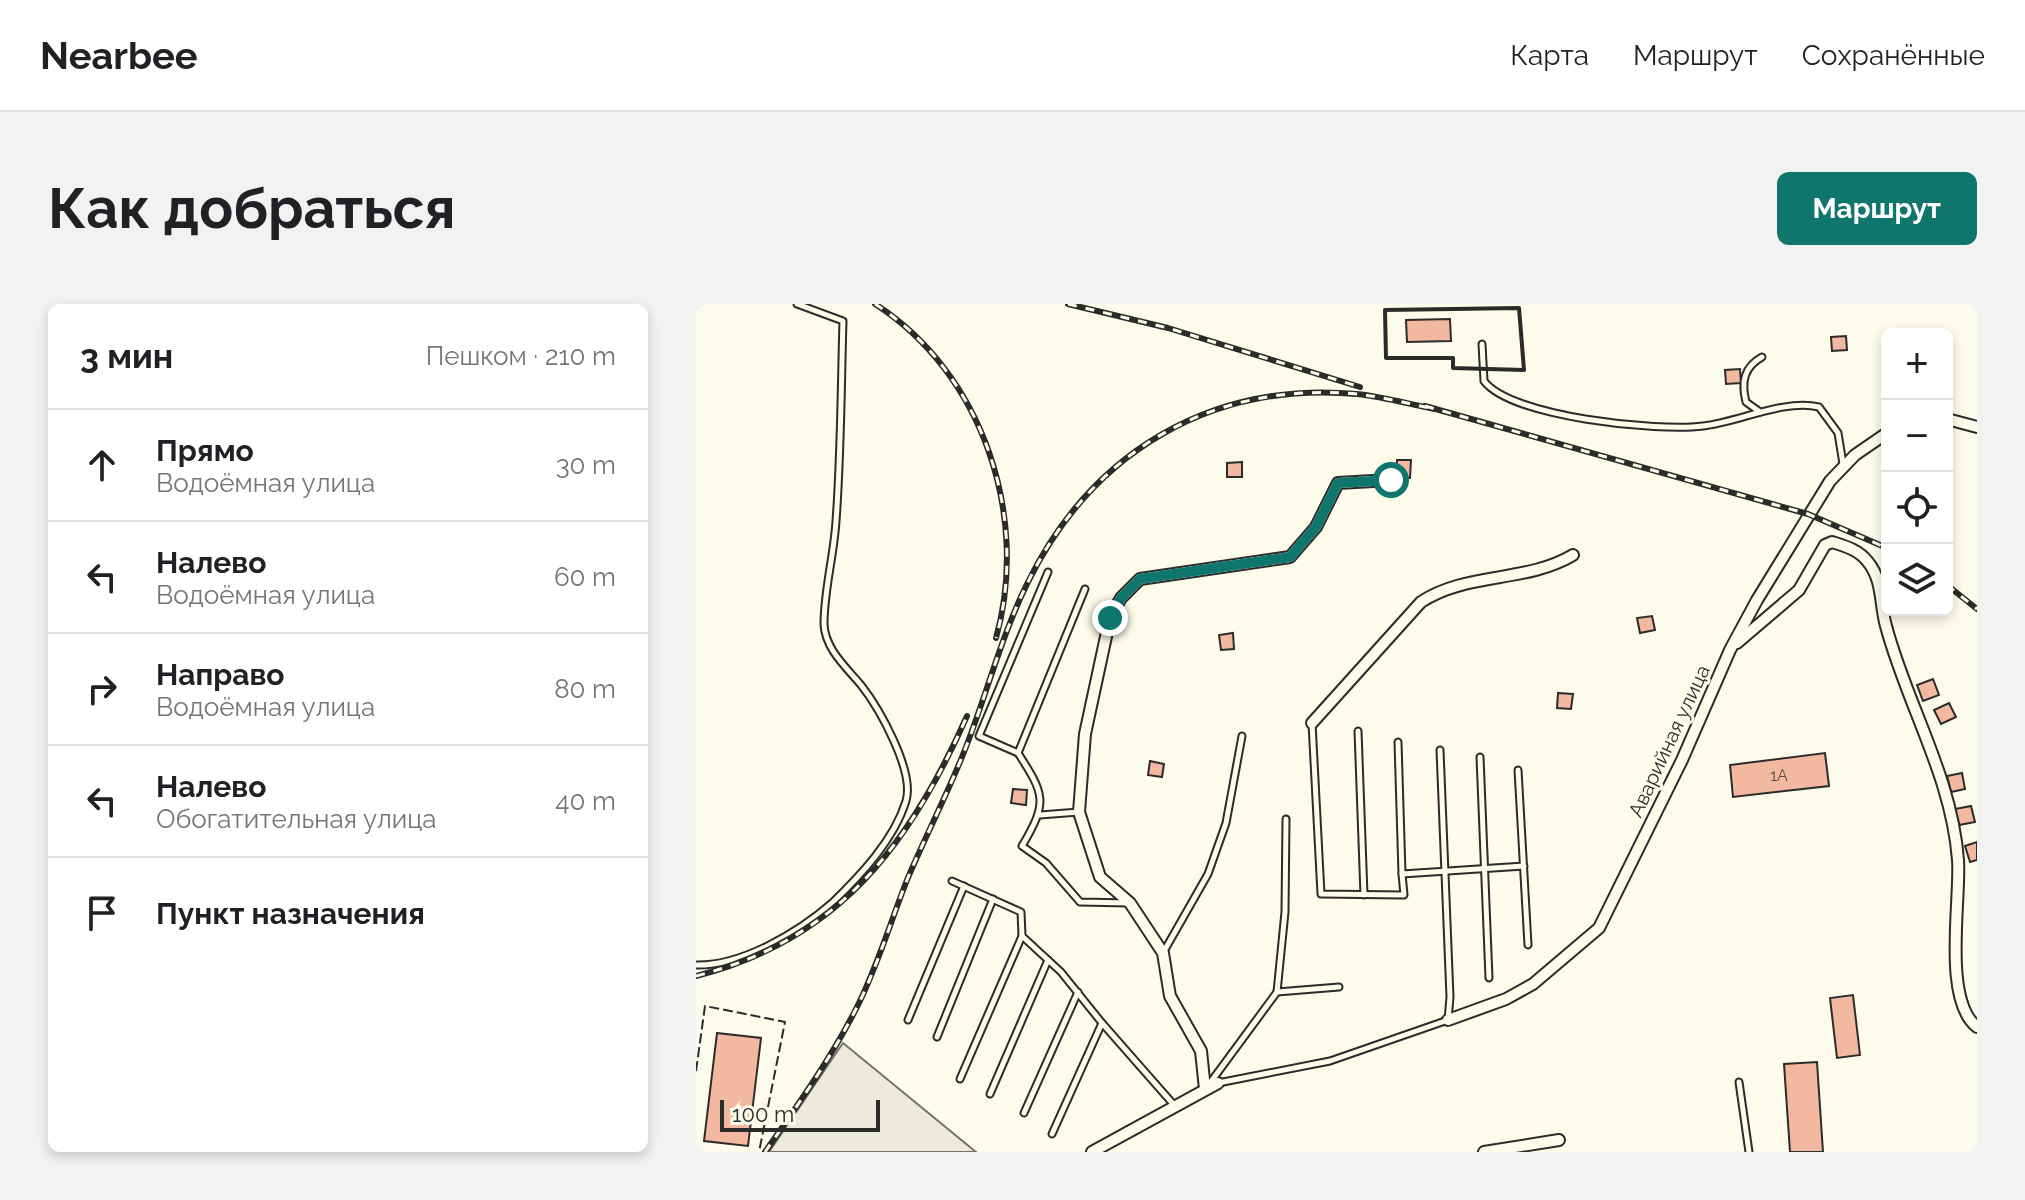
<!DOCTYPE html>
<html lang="ru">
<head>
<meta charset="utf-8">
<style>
	body { margin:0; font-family:Raleway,sans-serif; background:#f2f2f2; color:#202124 }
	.controls { position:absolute; right:24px; top:24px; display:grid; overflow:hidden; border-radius:12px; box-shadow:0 4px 12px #0003 }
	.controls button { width:72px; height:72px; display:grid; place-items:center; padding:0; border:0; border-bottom:2px solid #e0e0e0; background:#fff; color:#202124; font:40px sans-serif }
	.scale { position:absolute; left:24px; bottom:20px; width:160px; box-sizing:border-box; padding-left:8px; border:4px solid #2b2b2b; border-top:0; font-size:22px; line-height:28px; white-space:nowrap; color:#2b2b2b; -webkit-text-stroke:6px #fdfbea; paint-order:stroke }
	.stop { position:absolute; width:24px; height:24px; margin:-18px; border:6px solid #0f766e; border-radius:50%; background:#fff }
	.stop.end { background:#0f766e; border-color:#fff; box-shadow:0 2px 8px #0008 }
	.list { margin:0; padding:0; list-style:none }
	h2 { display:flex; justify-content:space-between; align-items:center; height:104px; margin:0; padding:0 32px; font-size:34px }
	h2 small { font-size:26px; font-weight:400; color:#757577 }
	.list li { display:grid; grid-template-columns:52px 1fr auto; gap:24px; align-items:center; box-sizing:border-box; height:112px; padding:0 32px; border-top:2px solid #e0e0e0 }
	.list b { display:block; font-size:30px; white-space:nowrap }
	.list p { margin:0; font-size:26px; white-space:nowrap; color:#757577 }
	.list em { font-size:26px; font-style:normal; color:#757577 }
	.icon { flex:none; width:44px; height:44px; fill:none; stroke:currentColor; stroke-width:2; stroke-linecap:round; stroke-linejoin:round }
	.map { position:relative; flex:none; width:1281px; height:848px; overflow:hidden; border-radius:12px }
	header { display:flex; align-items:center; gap:48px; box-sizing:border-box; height:112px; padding:0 40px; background:#fff; border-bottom:2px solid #e0e0e0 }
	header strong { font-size:38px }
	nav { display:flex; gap:44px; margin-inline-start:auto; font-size:28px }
	.intro { display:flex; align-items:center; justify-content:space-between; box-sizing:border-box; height:192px; padding:0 48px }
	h1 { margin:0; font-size:56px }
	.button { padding:20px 36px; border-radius:12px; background:#0f766e; color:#fff; font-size:28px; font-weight:700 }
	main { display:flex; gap:48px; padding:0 48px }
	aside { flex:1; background:#fff; border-radius:12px; box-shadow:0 4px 12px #0003 }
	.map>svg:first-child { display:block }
</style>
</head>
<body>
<header>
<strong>Nearbee</strong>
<nav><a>Карта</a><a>Маршрут</a><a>Сохранённые</a></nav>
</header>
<div class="intro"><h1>Как добраться</h1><a class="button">Маршрут</a></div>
<main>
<aside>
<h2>3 мин<small>Пешком · 210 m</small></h2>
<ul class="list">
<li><svg class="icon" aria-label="ahead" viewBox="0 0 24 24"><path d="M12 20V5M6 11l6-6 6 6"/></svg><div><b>Прямо</b><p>Водоёмная улица</p></div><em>30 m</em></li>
<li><svg class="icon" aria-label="left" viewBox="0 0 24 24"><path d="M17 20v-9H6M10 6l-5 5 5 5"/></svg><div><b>Налево</b><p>Водоёмная улица</p></div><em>60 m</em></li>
<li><svg class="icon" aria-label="right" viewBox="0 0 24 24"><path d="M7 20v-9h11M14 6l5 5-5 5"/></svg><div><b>Направо</b><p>Водоёмная улица</p></div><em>80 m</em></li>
<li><svg class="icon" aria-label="left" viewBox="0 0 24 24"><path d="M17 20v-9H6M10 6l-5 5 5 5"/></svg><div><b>Налево</b><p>Обогатительная улица</p></div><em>40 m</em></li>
<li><svg class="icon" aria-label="arrive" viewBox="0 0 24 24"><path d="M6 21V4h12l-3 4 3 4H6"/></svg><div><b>Пункт назначения</b></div></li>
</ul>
</aside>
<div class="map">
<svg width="1281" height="848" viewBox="0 0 1281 848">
	<rect width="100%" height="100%" fill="#fdfbea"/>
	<path fill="#ecebdb" stroke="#74746e" stroke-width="2" d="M147,739L280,848H73Z"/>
	<g fill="#f2b8a0" stroke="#2b2b2b" stroke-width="2">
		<path d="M754,15L755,37L711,38L710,16Z"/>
		<path d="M1150,32L1151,46L1136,47L1135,33Z"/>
		<path d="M1044,65L1045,79L1030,80L1029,66Z"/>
		<path d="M701,156H715L714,174L701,173Z"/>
		<path d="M546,158V173H531V159Z"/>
		<path d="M956,312L959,326L944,329L941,314Z"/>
		<path d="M537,329L538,345L525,346L523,331Z"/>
		<path d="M1237,375L1243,391L1227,397L1221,381Z"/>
		<path d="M862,389L877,390L875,405L861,404Z"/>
		<path d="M1253,399L1260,413L1245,420L1238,406Z"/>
		<path d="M1129,449L1133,482L1037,493L1034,461Z"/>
		<path d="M454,457L468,460L466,473L452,471Z"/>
		<path d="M1266,469L1269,485L1255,488L1251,472Z"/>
		<path d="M317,485L331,486L330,501L315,499Z"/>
		<path d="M1275,502L1279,518L1263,521L1259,505Z"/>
		<path d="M1281,538V556L1274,558L1269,542Z"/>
		<path d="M1157,691L1164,751L1141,754L1134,694Z"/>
		<path d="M21,729L65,734L52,842L8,837Z"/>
		<path d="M1121,758L1127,848H1094L1088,760Z"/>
	</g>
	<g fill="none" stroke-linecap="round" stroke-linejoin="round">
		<defs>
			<g id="lane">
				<path d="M786,40L788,77C815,113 962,128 1007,122C1043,118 1087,95 1123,103L1142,129L1147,160"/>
				<path d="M1064,108L1050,98C1045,78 1048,63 1066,53"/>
				<path d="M389,285L322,449C349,491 352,498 326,542L350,559L384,598L433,599"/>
				<path d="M616,419L625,590L708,591L706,570L828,562"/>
				<path d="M662,427L668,591"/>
				<path d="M702,438L706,570"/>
				<path d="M322,449L283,432L352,268"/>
				<path d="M784,453L793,674"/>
				<path d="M822,466L832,641"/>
				<path d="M344,511L383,508"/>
				<path d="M256,577L325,608L326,632L365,668L406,719"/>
				<path d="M467,649L512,570L530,519L546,432"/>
				<path d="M0,661C46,662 103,628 136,599C165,571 198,536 210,497C219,467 183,404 165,381C150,363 129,345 128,320C128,286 138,251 140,217C145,151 145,84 147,17L101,0"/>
				<path d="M581,688L643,683"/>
				<path d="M212,716L268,582"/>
				<path d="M241,733L297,595"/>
				<path d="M264,775L326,632"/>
				<path d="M1043,778L1053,848"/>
				<path d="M514,779L581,688L589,608L590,515"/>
				<path d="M522,779L634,757L752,716L754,693L744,446"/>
				<path d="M294,790L352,656"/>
				<path d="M328,809L382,688"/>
				<path d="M356,830L406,719L478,801"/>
			</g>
			<g id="street">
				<path d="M1251,115L1281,123"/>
				<path d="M1041,339L1103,286L1129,241L1136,238C1149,242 1163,246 1172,258C1187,276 1184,301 1190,322C1211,401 1256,473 1262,556C1265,595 1246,696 1281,723"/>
				<path d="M616,419L725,298C770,268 830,279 877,251"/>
				<path d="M752,716L810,695L837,680L903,624L986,456L1034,346L1061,296L1134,177L1159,151L1191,129"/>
				<path d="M509,785L505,747L474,692L467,649L434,599L404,573L383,508L389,430L414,314L425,294L444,275L594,253L620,223L642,179L695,176"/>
				<path d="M396,848L522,779"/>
				<path d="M788,848L863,836"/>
			</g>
		</defs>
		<use href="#lane" stroke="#2b2b2b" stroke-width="9"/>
		<use href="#street" stroke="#2b2b2b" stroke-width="14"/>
		<use href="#lane" stroke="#fdfbea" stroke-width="5"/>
		<use href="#street" stroke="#fdfbea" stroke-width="10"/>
		<defs>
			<g id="rail">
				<path d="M179,0C287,69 334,213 300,334"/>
				<path d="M372,0L472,24L664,83"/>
				<path d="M729,102L1112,210L1191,244"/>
				<path d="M1251,281L1281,305"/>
				<path d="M0,672C142,636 214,541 271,412"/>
				<path d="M69,848C101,802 134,756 160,705C181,664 194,619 211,576C229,533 251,491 268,448C290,393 305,332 332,278C396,148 515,77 661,90C688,93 713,100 739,105"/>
			</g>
		</defs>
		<use href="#rail" stroke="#2b2b2b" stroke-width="6"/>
		<use href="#rail" stroke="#fdfbea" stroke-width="3" stroke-dasharray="9" stroke-linecap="butt"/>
		<path stroke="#2b2b2b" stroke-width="2" stroke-dasharray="10 4" stroke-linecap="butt" d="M0,767L9,702L89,718L63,848"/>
		<path stroke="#2b2b2b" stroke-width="4" d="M823,4L828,66L757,64V54H690L689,6Z"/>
	</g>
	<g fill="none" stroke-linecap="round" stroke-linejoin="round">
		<path stroke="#0f766e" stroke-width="10" d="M414,314L425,294L444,275L594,253L620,223L642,179L695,176"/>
	</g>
	<g text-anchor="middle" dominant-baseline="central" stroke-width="6" stroke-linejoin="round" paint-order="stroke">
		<g font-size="16" fill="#5d4e48">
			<text x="1083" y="471">1А</text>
		</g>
		<g font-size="20" fill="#2b2b2b" stroke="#fdfbea">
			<text transform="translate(973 437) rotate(-65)">Аварийная улица</text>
		</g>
	</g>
</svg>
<div class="controls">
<button>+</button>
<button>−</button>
<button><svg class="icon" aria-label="locate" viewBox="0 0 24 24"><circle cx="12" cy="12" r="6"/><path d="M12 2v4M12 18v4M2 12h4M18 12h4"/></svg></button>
<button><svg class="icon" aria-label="layers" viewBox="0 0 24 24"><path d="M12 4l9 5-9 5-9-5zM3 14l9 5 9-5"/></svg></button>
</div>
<div class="scale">100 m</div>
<div class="stop" style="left:695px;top:176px"></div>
<div class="stop end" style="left:414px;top:314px"></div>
</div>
</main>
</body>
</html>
